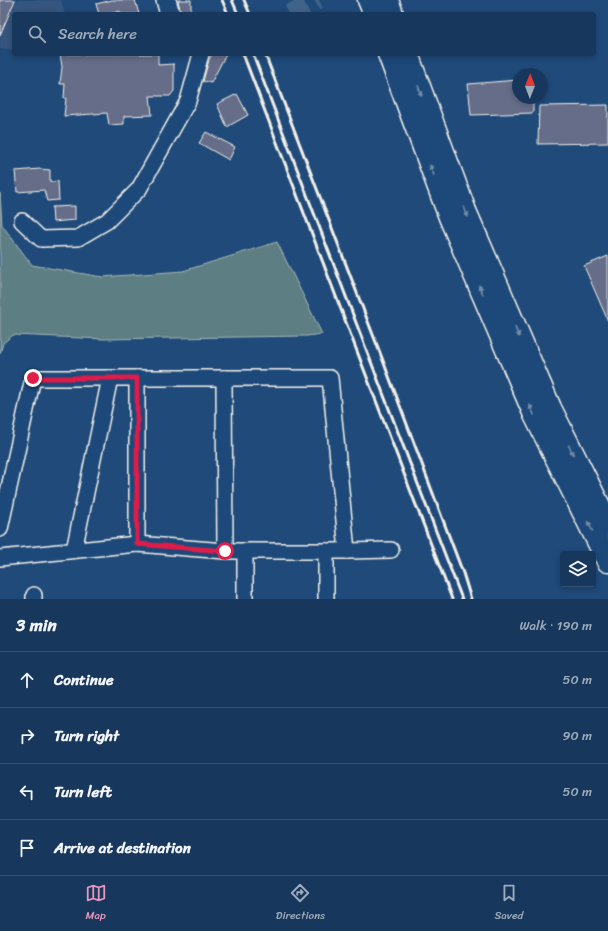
<!DOCTYPE html>
<html lang="en">
<head>
<meta charset="utf-8">
<style>
	body { margin:0; font-family:Sriracha,sans-serif; background:#203f62; color:#f1f3f6 }
	.controls { position:absolute; right:12px; bottom:12px; display:grid; overflow:hidden; border-radius:4px; box-shadow:0 2px 6px #0003 }
	.controls button { width:36px; height:36px; display:grid; place-items:center; padding:0; border:0; border-bottom:1px solid #365272; background:#17385c; color:#f1f3f6; font:20px sans-serif }
	.compass { position:absolute; left:512px; top:68px; width:36px; height:36px; border-radius:50%; background:#17385c; box-shadow:0 2px 6px #0003; rotate:1deg }
	.stop { position:absolute; width:12px; height:12px; margin:-9px; border:3px solid #e11d48; border-radius:50%; background:#fff }
	.stop.end { background:#e11d48; border-color:#fff; box-shadow:0 1px 4px #0008 }
	.list { margin:0; padding:0; list-style:none }
	h2 { display:flex; justify-content:space-between; align-items:center; height:52px; margin:0; padding:0 16px; font-size:17px }
	h2 small { font-size:13px; font-weight:400; color:#9eacbb }
	.list li { display:grid; grid-template-columns:26px 1fr auto; gap:12px; align-items:center; box-sizing:border-box; height:56px; padding:0 16px; border-top:1px solid #365272 }
	.list b { display:block; font-size:15px; white-space:nowrap }
	.list em { font-size:13px; font-style:normal; color:#9eacbb }
	.icon { flex:none; width:22px; height:22px; fill:none; stroke:currentColor; stroke-width:2; stroke-linecap:round; stroke-linejoin:round }
	.map { position:relative; flex:none; width:608px; height:599px; overflow:hidden }
	.search { position:absolute; background:#17385c; box-shadow:0 2px 6px #0003; left:12px; right:12px; top:12px; height:44px; display:flex; align-items:center; gap:10px; box-sizing:border-box; padding:0 14px; border-radius:4px; color:#9eacbb; font-size:15px }
	.sheet { height:276px; background:#17385c }
	nav { display:flex; justify-content:space-around; align-items:center; box-sizing:border-box; height:56px; border-top:1px solid #365272; background:#17385c; font-size:11px; color:#9eacbb }
	nav a { display:grid; justify-items:center; gap:2px }
	nav .on { color:#e797bd }
	.map>svg:first-child { display:block }
</style>
</head>
<body>
<div class="map">
<svg width="608" height="599" viewBox="0 0 608 599">
	<rect width="100%" height="100%" fill="#1f4a7a"/>
	<filter id="ink" filterUnits="userSpaceOnUse"><feTurbulence type="fractalNoise" baseFrequency=".025" numOctaves="2"/><feDisplacementMap in="SourceGraphic" scale="8" xChannelSelector="R" yChannelSelector="G"/><feConvolveMatrix kernelMatrix="1 2 1 2 8 2 1 2 1" color-interpolation-filters="sRGB"/></filter>
	<g filter="url(#ink)">
		<path fill="#34547e" d="M0,0H61L65,14H14V49H0Z"/>
		<path fill="#5d7e83" stroke="#a8b8b6" d="M0,193L2,225L32,265L102,277L183,271L277,242L322,334L307,336L104,339L13,335L3,343L0,354Z"/>
		<g fill="#656d89" stroke="#f4f1e8">
			<path d="M0,0H15L0,35Z"/>
			<path d="M112,0H135L139,14H121L120,11L109,14H99L96,4Z"/>
			<path d="M178,0H191V14H181Z"/>
			<path d="M60,54H158V65L174,64V91L170,96H150L152,115L124,116V124L109,125L107,113L64,116L66,98H64L65,84H60L62,67Z"/>
			<path d="M212,54H226L211,83L203,81L209,60Z"/>
			<path d="M518,80V98H533V113L471,115L468,84Z"/>
			<path d="M237,94L248,115L227,127L217,104Z"/>
			<path d="M608,105V143L538,144L539,106Z"/>
			<path d="M206,132L235,147L229,160L199,143Z"/>
			<path d="M40,169L50,170V182L58,181L59,200L47,201L44,190L17,192L15,171Z"/>
			<path d="M75,206V220L53,222L52,207Z"/>
			<path d="M608,256V321L584,266Z"/>
		</g>
		<g fill="none" stroke-linecap="round" stroke-linejoin="round">
			<path stroke="#3f638a" stroke-width="19" stroke-dasharray="19 10" stroke-linecap="butt" d="M289,14L319,0"/>
			<defs>
				<g id="minor">
					<path d="M22,221L41,239L78,238L107,221L139,189L188,101L201,54"/>
					<path d="M137,378V544"/>
					<path d="M224,378L225,551"/>
					<path d="M0,529L33,378H330L347,551H225L137,544L0,558"/>
					<path d="M74,550L110,378"/>
					<path d="M326,551V599"/>
					<path d="M347,551L391,550"/>
					<path d="M245,552V599"/>
					<path d="M34,599V595"/>
				</g>
				<path id="tertiary" d="M166,0L170,14"/>
				<g id="secondary">
					<path d="M369,0L375,14"/>
					<path d="M387,0L392,14"/>
					<path d="M389,54L450,217L535,415L608,561"/>
					<path d="M407,54L465,211L550,408L608,524"/>
				</g>
			</defs>
			<use href="#minor" stroke="#f4f1e8" stroke-width="18"/>
			<use href="#tertiary" stroke="#f4f1e8" stroke-width="22"/>
			<use href="#secondary" stroke="#f4f1e8" stroke-width="25"/>
			<use href="#minor" stroke="#1f4a7a" stroke-width="15"/>
			<use href="#tertiary" stroke="#1f4a7a" stroke-width="19"/>
			<use href="#secondary" stroke="#1f4a7a" stroke-width="22"/>
			<g stroke="#f4f1e8" stroke-width="3">
				<path d="M222,0L228,14"/>
				<path d="M232,0L238,14"/>
				<path d="M244,0L250,14"/>
				<path d="M243,54L452,599"/>
				<path d="M253,54L462,599"/>
				<path d="M265,54L382,358L463,573L471,599"/>
			</g>
		</g>
		<defs><path id="oneway-solid" d="M-6-.8H1V-3.2L6.5 0L1 3.2V.8H-6Z"/></defs>
		<g fill="#748da6">
			<use href="#oneway-solid" transform="translate(420 91) rotate(70)"/>
			<use href="#oneway-solid" transform="translate(432 170) rotate(-110)"/>
			<use href="#oneway-solid" transform="translate(466 212) rotate(68)"/>
			<use href="#oneway-solid" transform="translate(481 290) rotate(-113)"/>
			<use href="#oneway-solid" transform="translate(517 332) rotate(67)"/>
			<use href="#oneway-solid" transform="translate(532 410) rotate(-113)"/>
			<use href="#oneway-solid" transform="translate(571 450) rotate(63)"/>
			<use href="#oneway-solid" transform="translate(590 526) rotate(-117)"/>
		</g>
	</g>
	<g fill="none" stroke-linecap="round" stroke-linejoin="round" filter="url(#ink)">
		<path stroke="#e11d48" stroke-width="5" d="M33,378H137V544L225,551"/>
	</g>
</svg>
<div class="controls">
<button><svg class="icon" aria-label="layers" viewBox="0 0 24 24"><path d="M12 4l9 5-9 5-9-5zM3 14l9 5 9-5"/></svg></button>
</div>
<svg class="compass" viewBox="-18 -18 36 36"><path d="M0-13l5 13h-10z" fill="#e53935"/><path d="M0 13l5-13h-10z" fill="#9eacbb"/></svg>
<div class="stop" style="left:225px;top:551px"></div>
<div class="stop end" style="left:33px;top:378px"></div>
<div class="search"><svg class="icon" aria-label="search" viewBox="0 0 24 24"><circle cx="10" cy="10" r="6"/><path d="M15 15l6 6"/></svg>Search here</div>
</div>
<section class="sheet">
<h2>3 min<small>Walk · 190 m</small></h2>
<ul class="list">
<li><svg class="icon" aria-label="ahead" viewBox="0 0 24 24"><path d="M12 20V5M6 11l6-6 6 6"/></svg><div><b>Continue</b></div><em>50 m</em></li>
<li><svg class="icon" aria-label="right" viewBox="0 0 24 24"><path d="M7 20v-9h11M14 6l5 5-5 5"/></svg><div><b>Turn right</b></div><em>90 m</em></li>
<li><svg class="icon" aria-label="left" viewBox="0 0 24 24"><path d="M17 20v-9H6M10 6l-5 5 5 5"/></svg><div><b>Turn left</b></div><em>50 m</em></li>
<li><svg class="icon" aria-label="arrive" viewBox="0 0 24 24"><path d="M6 21V4h12l-3 4 3 4H6"/></svg><div><b>Arrive at destination</b></div></li>
</ul>
</section>
<nav>
<a class="on"><svg class="icon" aria-label="map" viewBox="0 0 24 24"><path d="M3 6l6-2 6 2 6-2v14l-6 2-6-2-6 2zM9 4v14M15 6v14"/></svg>Map</a>
<a><svg class="icon" aria-label="directions" viewBox="0 0 24 24"><path d="M12 3l9 9-9 9-9-9zM9 14v-3h6M13 9l2 2-2 2"/></svg>Directions</a>
<a><svg class="icon" aria-label="saved" viewBox="0 0 24 24"><path d="M7 4h10v16l-5-4-5 4z"/></svg>Saved</a>
</nav>
</body>
</html>
